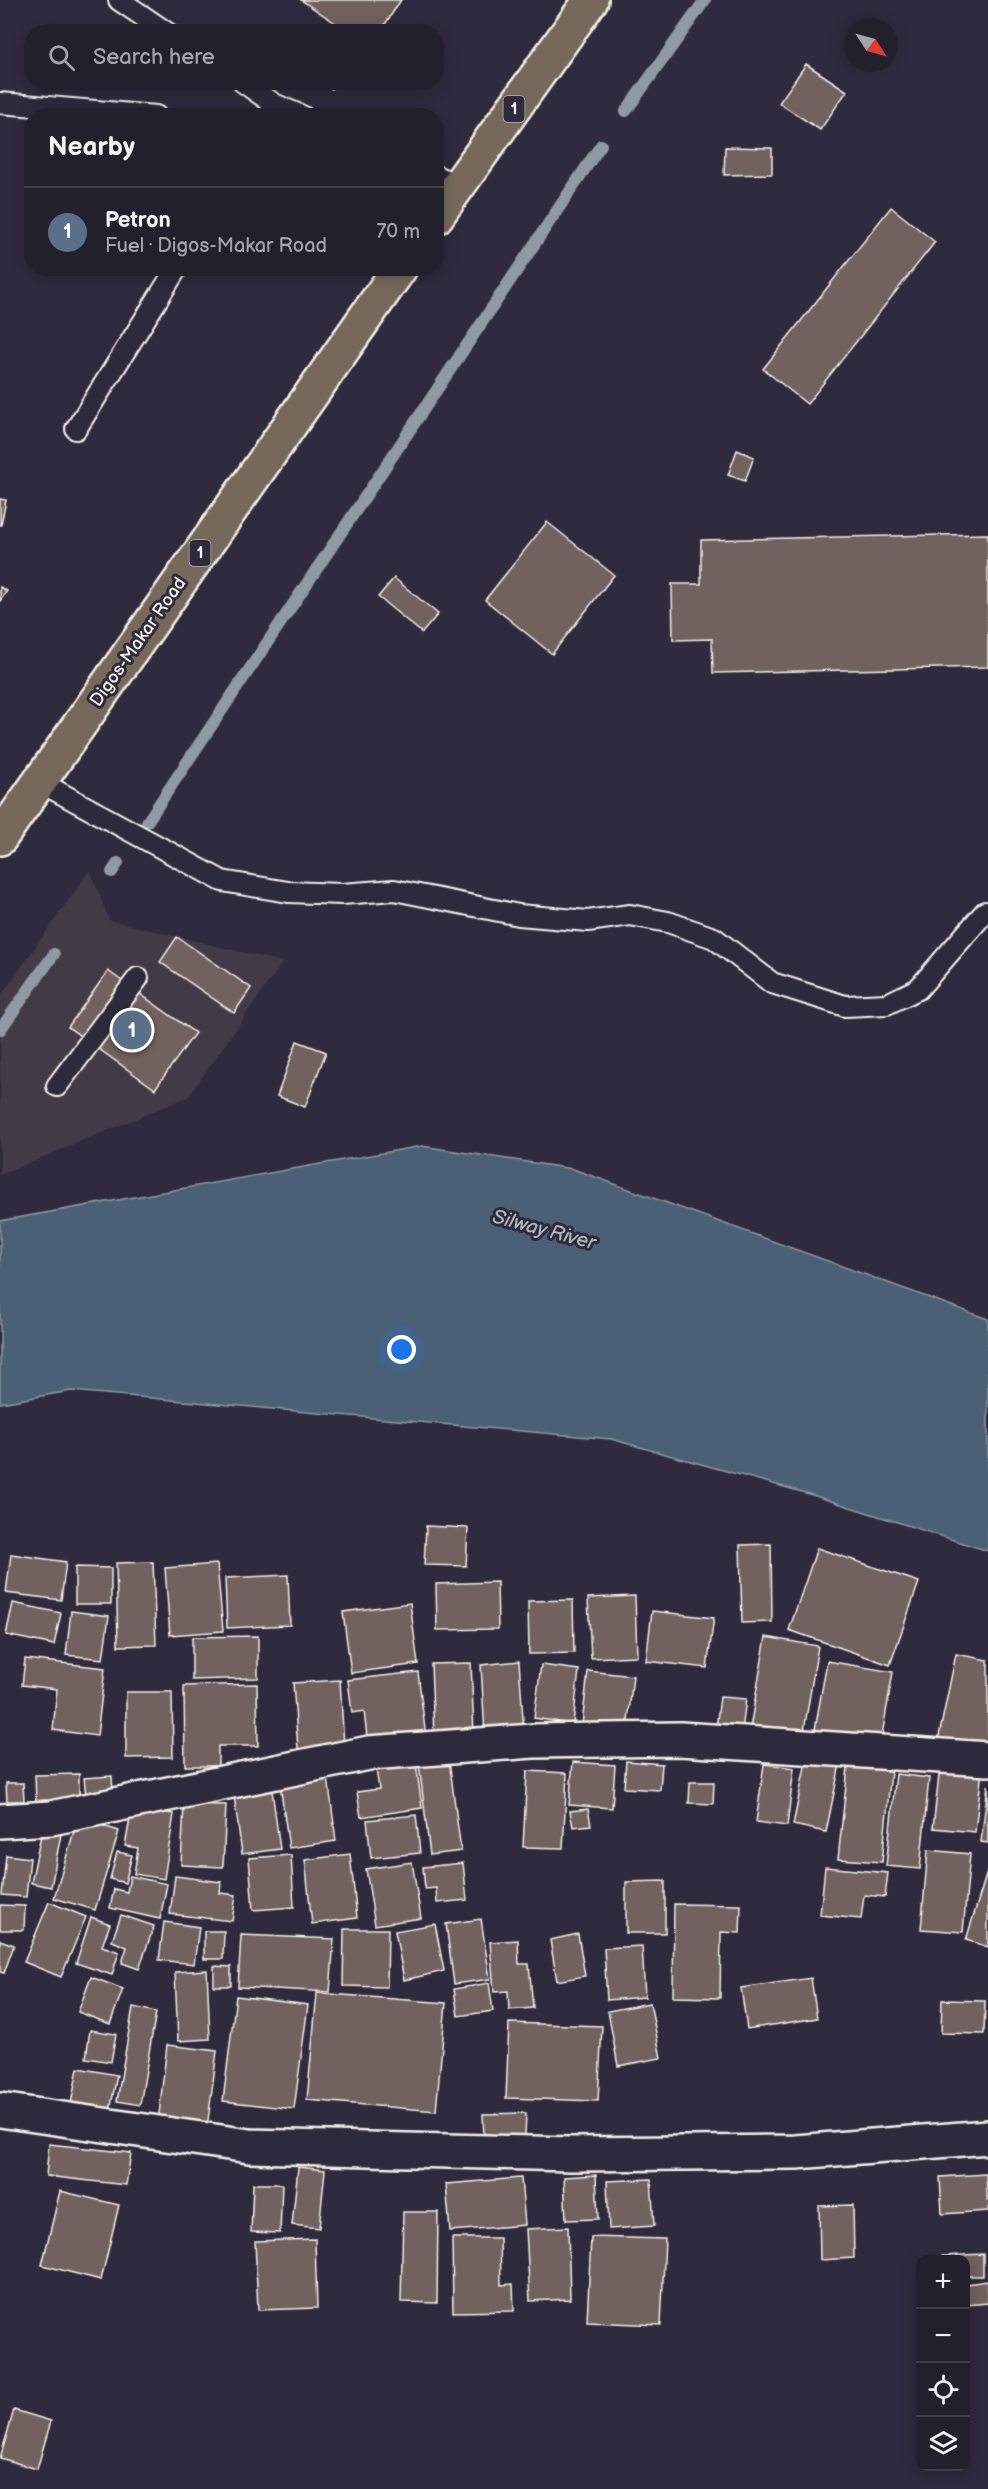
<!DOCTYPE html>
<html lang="en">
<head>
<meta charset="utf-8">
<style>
	body { margin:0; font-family:"Balsamiq Sans",sans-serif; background:#2b2836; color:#f1f3f6 }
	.controls { position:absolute; right:18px; bottom:18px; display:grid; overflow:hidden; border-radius:12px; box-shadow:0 3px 15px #0003 }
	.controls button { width:54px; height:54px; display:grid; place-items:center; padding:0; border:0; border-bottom:2px solid #403e4a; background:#23202e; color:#f1f3f6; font:30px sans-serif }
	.compass { position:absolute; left:844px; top:18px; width:54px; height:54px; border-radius:50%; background:#23202e; box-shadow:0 3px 15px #0003; rotate:126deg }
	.you { position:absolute; left:402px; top:1350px; width:21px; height:21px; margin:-15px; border:4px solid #fff; border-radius:50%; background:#1a73e8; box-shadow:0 0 0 9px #1a73e833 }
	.badge { display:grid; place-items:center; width:39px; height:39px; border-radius:50%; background:#bca0f2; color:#fff; font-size:20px; font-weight:700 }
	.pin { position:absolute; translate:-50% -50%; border:3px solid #fff; box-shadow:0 2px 6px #0006 }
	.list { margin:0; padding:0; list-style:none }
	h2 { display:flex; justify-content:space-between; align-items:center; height:78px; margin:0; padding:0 24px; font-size:26px }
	h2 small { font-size:20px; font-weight:400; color:#a3a3aa }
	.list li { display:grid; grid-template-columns:39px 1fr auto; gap:18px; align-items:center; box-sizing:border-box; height:90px; padding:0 24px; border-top:2px solid #403e4a }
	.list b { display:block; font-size:22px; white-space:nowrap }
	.list p { margin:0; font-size:20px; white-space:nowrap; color:#a3a3aa }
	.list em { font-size:20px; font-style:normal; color:#a3a3aa }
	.icon { flex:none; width:33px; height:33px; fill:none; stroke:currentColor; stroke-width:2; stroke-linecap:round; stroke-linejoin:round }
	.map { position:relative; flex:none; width:988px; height:2489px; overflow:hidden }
	.search { position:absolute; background:#23202e; box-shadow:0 3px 15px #0003; left:24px; top:24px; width:420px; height:66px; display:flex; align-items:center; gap:15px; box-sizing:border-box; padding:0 21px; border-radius:24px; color:#a3a3aa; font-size:22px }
	.panel { position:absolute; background:#23202e; box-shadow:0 3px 15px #0003; left:24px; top:108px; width:420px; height:168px; border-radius:24px }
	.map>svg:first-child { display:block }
</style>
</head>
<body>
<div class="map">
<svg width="988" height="2489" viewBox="0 0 988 2489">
	<rect width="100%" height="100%" fill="#2f2a3d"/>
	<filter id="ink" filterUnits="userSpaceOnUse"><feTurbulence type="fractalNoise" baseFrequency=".0167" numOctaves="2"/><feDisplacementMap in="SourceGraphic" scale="12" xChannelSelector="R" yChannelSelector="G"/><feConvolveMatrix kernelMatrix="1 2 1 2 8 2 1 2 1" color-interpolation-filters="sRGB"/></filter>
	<g filter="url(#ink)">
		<path fill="#433b47" d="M90,870L109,920L283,962L188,1097L0,1175V997Z"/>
		<path fill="#4b6076" stroke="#8f9aa4" stroke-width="1.5" d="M422,1146L573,1169L988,1319V1551L809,1494L611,1439L71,1391L0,1403V1221Z"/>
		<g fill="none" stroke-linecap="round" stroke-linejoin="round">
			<g stroke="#8f9aa4" stroke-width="12">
				<path d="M626,111L705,0"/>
				<path d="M147,822L601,145"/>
				<path d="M112,872L118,863"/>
				<path d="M0,1030L54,954"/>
			</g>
		</g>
		<g fill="#71625f" stroke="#f4f1e8" stroke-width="1.5">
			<path d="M301,0H401L380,32H349Z"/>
			<path d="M806,64L847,91L820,130L779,103Z"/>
			<path d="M320,82H336L332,89Z"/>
			<path d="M725,147L772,148V174L724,175Z"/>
			<rect x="28" y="148" width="4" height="20"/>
			<path d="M891,207L935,242L807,404L763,369Z"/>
			<path d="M737,450L754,457L745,481L728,475Z"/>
			<path d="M0,499L6,500L1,525H0Z"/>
			<path d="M547,522L614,575L552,654L485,600Z"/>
			<path d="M988,534V667L713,673L712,639L673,640L672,584H701V540Z"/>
			<path d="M394,578L438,614L422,633L378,597Z"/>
			<path d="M0,587L7,591L0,601Z"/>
			<path d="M177,937L251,988L234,1013L160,962Z"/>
			<path d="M108,971L195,1033L155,1089L68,1027Z"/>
			<path d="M297,1041L326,1052L305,1107L277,1096Z"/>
			<path d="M426,1526L468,1528L466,1566L424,1565Z"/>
			<path d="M771,1544L772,1622L742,1623L740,1545Z"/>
			<path d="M817,1548L919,1582L890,1665L789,1630Z"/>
			<path d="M11,1554L66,1562L61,1600L6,1593Z"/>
			<path d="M153,1562L156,1645L118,1646L116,1563Z"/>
			<path d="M217,1564L223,1631L170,1635L165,1568Z"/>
			<path d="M75,1567L111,1568V1604H75Z"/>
			<path d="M288,1575L290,1625L227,1628L225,1578Z"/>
			<path d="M497,1582L498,1629L437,1630L436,1584Z"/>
			<path d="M635,1596L637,1656L591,1658L588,1598Z"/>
			<path d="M573,1600L574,1653L529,1654L528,1601Z"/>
			<path d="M13,1603L61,1613L54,1645L6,1635Z"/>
			<path d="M410,1603L418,1664L351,1673L343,1612Z"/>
			<path d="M71,1611L109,1616L103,1659L66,1655Z"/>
			<path d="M652,1611L714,1618L707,1668L646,1661Z"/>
			<path d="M258,1636V1678L192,1680V1637Z"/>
			<path d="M766,1637L818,1646L803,1737L750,1728Z"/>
			<path d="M956,1654L988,1660V1751L938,1741Z"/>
			<path d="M25,1659L105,1668L97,1736L53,1730L57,1689L22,1685Z"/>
			<path d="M519,1661L524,1734L485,1736L481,1665Z"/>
			<path d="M827,1661L893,1672L881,1741L815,1730Z"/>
			<path d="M471,1663L474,1734L434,1736L431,1664Z"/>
			<path d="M541,1665L579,1670L573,1724L534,1718Z"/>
			<path d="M588,1671L633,1676L627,1730L582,1725Z"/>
			<path d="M418,1672L426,1738L368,1746L364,1711L352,1713L348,1680Z"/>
			<path d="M340,1680L344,1746L298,1749L293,1683Z"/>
			<path d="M257,1684L258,1746H218V1766H185L184,1686Z"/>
			<path d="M126,1692H172L173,1757L126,1758Z"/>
			<path d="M720,1697L746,1699L741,1739L715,1736Z"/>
			<path d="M807,1757L840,1764L826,1832L793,1825Z"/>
			<path d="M449,1760L461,1851L430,1855L419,1764Z"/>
			<path d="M626,1761L662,1764L660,1790L624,1788Z"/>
			<path d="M573,1762L615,1765L612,1808L569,1805Z"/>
			<path d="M416,1763L422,1808L361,1817L357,1792L379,1789L376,1769Z"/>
			<path d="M764,1764L794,1768L787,1826L756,1822Z"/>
			<path d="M940,1766L982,1770L975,1832L933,1828Z"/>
			<path d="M848,1767L891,1771L882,1862L838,1859Z"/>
			<path d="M527,1771L567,1773L563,1848L523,1847Z"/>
			<path d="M79,1774V1803H36L35,1775Z"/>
			<path d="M896,1774L929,1778L920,1869L886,1866Z"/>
			<path d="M112,1776L113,1793L86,1796L84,1778Z"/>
			<path d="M328,1777L336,1841L289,1848L280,1784Z"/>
			<path d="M690,1782H714L713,1804L689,1803Z"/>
			<path d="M6,1783H23L24,1801H7Z"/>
			<path d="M271,1783L280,1849L242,1854L233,1788Z"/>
			<path d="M988,1785V1843L981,1842Z"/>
			<path d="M184,1804L226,1805L223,1867L181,1865Z"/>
			<path d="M132,1808L174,1814L164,1879L134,1874L138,1848L125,1846Z"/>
			<path d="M588,1809L591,1825L573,1827L570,1811Z"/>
			<path d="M416,1815L420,1853L371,1858L367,1820Z"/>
			<path d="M78,1818L119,1831L95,1910L54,1898Z"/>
			<path d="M42,1830L61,1834L51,1887L31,1883Z"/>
			<path d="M928,1850L970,1854L963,1932L921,1929Z"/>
			<path d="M117,1852L132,1855L125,1883L110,1879Z"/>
			<path d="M350,1854L357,1918L312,1924L305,1860Z"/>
			<path d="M6,1855L30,1858L26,1897L2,1895Z"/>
			<path d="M291,1855L294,1907L253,1910L249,1858Z"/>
			<path d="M412,1862L421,1918L375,1925L366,1869Z"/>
			<path d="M463,1863L467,1900L437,1903L436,1888L425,1889L423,1867Z"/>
			<path d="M825,1867L888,1873L885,1897L864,1895L861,1919L820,1915Z"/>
			<path d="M988,1869V1947L966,1940Z"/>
			<path d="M130,1876L167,1884L160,1919L110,1908L114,1889L127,1892Z"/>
			<path d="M175,1876L221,1882L220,1893L236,1895L232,1921L170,1914Z"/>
			<path d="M665,1881V1933H626V1882Z"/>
			<path d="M49,1902L86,1917L61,1977L24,1962Z"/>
			<path d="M674,1904L741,1905L740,1933L721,1932L720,1998L673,1997Z"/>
			<path d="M0,1905L25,1906L24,1930H0Z"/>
			<path d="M121,1915L154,1926L139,1969L122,1963L127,1947L112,1941Z"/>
			<path d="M91,1917L110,1924L102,1946L119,1952L112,1975L76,1963Z"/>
			<path d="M481,1919L490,1979L454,1984L446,1924Z"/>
			<path d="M164,1922L199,1927L194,1964L159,1960Z"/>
			<path d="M435,1924L444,1971L404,1980L395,1931Z"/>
			<path d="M344,1929H388L387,1987L343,1986Z"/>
			<path d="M204,1931H224L223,1959H204Z"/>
			<path d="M578,1934L585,1976L557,1981L550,1940Z"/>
			<path d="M241,1935L334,1939L330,1992L238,1987Z"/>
			<path d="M0,1940L14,1945L4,1973L0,1972Z"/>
			<path d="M518,1940L519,1964H529L533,2008L509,2010L508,1991L494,1992L490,1942Z"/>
			<path d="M642,1946L645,1997L607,2000L604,1948Z"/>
			<path d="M214,1966L231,1967V1986H214Z"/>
			<path d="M207,1970L210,2039L178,2041L175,1972Z"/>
			<path d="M91,1977L123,1989L110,2024L78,2012Z"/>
			<path d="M811,1978L817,2018L747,2029L741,1988Z"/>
			<path d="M489,1983L493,2011L458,2016L454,1989Z"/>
			<path d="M317,1993L446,2003L436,2111L307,2100Z"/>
			<path d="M236,1996L308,2005L294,2109L223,2101Z"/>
			<path d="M942,2000L985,2001L984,2034L941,2033Z"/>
			<path d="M650,2003L661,2058L618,2066L608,2011Z"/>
			<path d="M133,2007L156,2012L140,2105L117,2101Z"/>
			<path d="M509,2023L602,2026L598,2101L506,2098Z"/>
			<path d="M90,2030L116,2034L111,2062L86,2058Z"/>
			<path d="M167,2045L217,2051L207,2128L158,2123Z"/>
			<path d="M78,2068L117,2075L109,2116L70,2109Z"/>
			<path d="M526,2113L525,2136L484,2137L483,2114Z"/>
			<path d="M49,2144L131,2153L126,2185L46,2176Z"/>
			<path d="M298,2167L325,2170L319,2228L292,2225Z"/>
			<path d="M986,2174L988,2211L942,2214L940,2177Z"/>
			<path d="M596,2175L598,2219L566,2220L564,2177Z"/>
			<path d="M521,2178L525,2225L450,2231L446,2184Z"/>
			<path d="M651,2179L654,2226L609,2229L607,2181Z"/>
			<path d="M253,2184H282L280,2233L251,2232Z"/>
			<path d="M60,2191L119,2205L101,2280L42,2265Z"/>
			<path d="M853,2205L854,2258L820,2260L819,2206Z"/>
			<path d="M403,2212H438L437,2303L401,2302Z"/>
			<path d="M568,2227L570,2299L530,2301L526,2229Z"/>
			<path d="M591,2237L665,2239L661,2325L587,2322Z"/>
			<path d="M452,2238H500L501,2285L513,2284L514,2311L453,2312Z"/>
			<path d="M315,2239L317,2308L258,2310L255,2241Z"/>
			<path d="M983,2254V2276H966V2260H942V2256Z"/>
			<path d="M988,2281V2303L966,2305V2284Z"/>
			<path d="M14,2410L51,2421L37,2469L0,2458Z"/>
		</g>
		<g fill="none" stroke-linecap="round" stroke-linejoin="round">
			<defs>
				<g id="service">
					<path d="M119,0L166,32"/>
					<path d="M243,82L274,104"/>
					<path d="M0,103L156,116"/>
					<path d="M270,116L274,104L302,116"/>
					<path d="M436,176L459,186"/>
					<path d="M76,429L177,268"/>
					<path d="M40,782L222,881L288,892L342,894L394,890L519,915L588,921L630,915L668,922L714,938L772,983L845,1006L887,1004L918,989L985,912"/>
					<path d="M57,1086L138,978"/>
				</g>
				<g id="minor">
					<path d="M0,1821L51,1818L369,1753L533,1741L680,1739L988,1759"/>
					<path d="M0,2110L249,2146L571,2154L796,2152L988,2137"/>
				</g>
				<g id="primary">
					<path d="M436,217L591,0"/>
					<path d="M0,838L400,268"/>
				</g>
			</defs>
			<use href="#service" stroke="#f4f1e8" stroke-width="24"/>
			<use href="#minor" stroke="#f4f1e8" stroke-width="38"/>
			<use href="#primary" stroke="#f4f1e8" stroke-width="38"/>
			<use href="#service" stroke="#2f2a3d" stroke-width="20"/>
			<use href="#minor" stroke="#2f2a3d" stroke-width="33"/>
			<use href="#primary" stroke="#76695c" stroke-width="33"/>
		</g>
	</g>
	<g text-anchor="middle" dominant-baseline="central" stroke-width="6" stroke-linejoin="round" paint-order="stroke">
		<g fill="#2f2a3d" stroke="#b9b5b5" stroke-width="1.5">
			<rect x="503.5" y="96" width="21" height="26" rx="4.5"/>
			<rect x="189.5" y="540" width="21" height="26" rx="4.5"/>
		</g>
		<g font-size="16" font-weight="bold" fill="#f4f1e8">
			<text x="514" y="109">1</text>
			<text x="200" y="553">1</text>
		</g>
		<g font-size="18" fill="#f4f1e8" stroke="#2f2a3d">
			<text transform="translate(138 642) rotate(-55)">Digos-Makar Road</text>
		</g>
		<g font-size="20" font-style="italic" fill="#b0b7ba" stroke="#2f2a3d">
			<text transform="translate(544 1230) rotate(15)">Silway River</text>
		</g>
	</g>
</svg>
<div class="controls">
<button>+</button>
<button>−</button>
<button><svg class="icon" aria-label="locate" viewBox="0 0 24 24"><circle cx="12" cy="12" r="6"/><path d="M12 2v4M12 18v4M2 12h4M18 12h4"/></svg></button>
<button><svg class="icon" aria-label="layers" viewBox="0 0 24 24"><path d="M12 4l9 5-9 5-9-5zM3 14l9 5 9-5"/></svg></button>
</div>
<svg class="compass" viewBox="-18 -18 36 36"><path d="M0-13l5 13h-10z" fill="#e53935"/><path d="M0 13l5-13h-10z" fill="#a3a3aa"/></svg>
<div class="you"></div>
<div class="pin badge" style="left:132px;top:1030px;background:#5c6f8a">1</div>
<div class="search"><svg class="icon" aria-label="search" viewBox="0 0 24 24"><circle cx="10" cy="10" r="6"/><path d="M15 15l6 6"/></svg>Search here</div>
<section class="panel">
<h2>Nearby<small></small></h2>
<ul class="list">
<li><span class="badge" style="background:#5c6f8a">1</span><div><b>Petron</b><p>Fuel · Digos-Makar Road</p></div><em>70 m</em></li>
</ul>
</section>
</div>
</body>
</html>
